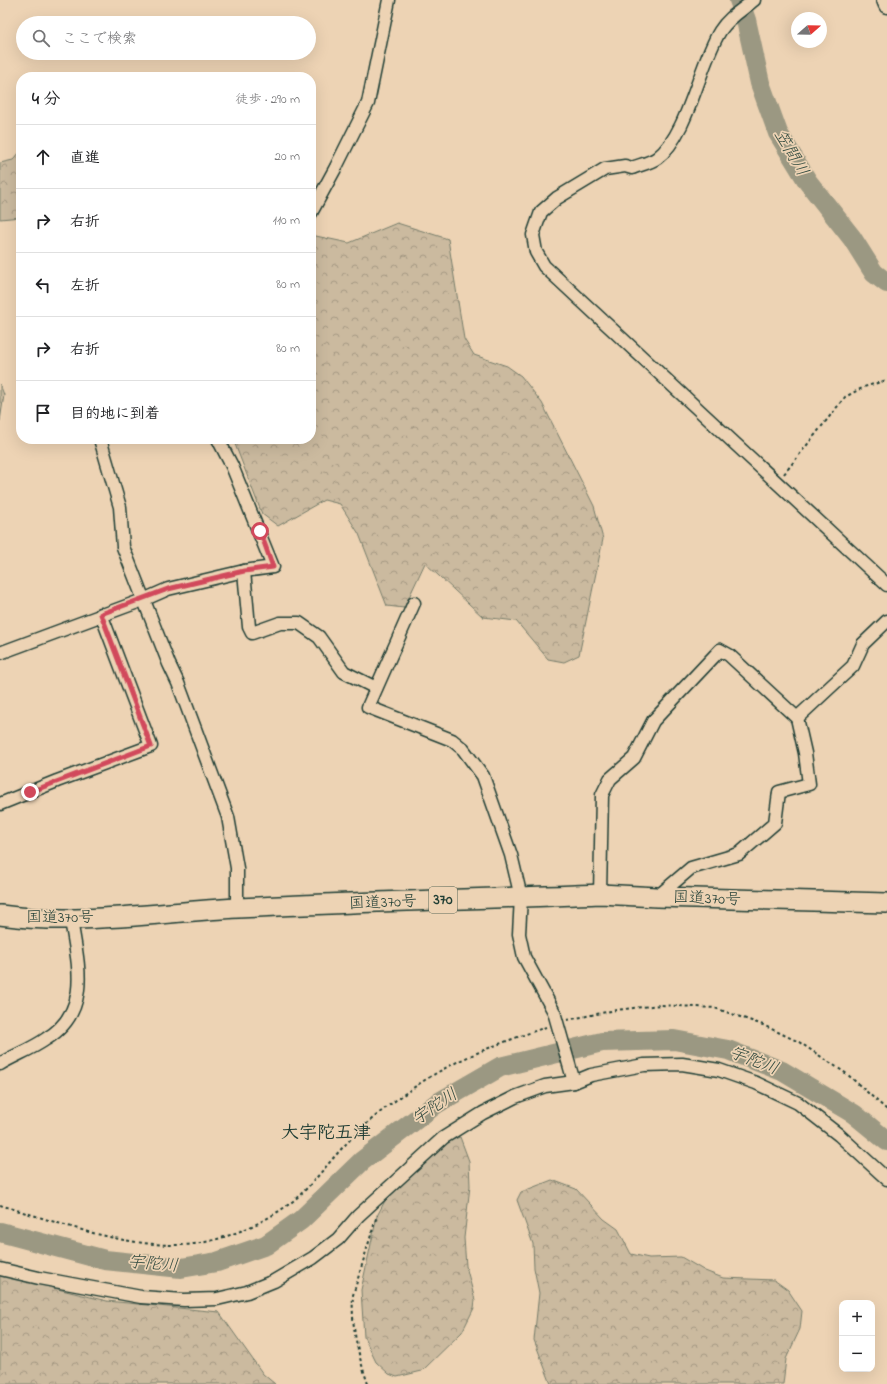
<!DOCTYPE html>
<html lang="ja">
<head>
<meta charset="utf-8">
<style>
	body { margin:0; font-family:"Indie Flower","Klee One",sans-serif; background:#f6f6f6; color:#202124 }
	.controls { position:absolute; right:12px; bottom:12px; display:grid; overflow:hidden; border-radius:8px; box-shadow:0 4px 16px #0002 }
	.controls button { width:36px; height:36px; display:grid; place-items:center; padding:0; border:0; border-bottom:1px solid #e0e0e0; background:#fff; color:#202124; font:20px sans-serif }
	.compass { position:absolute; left:791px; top:12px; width:36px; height:36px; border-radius:50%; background:#fff; box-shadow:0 4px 16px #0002; rotate:70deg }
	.stop { position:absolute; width:12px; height:12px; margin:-9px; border:3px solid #d1495b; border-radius:50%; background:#fff }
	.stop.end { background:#d1495b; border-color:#fff; box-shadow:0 1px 4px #0008 }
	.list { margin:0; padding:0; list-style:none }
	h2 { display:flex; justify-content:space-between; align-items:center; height:52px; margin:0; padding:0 16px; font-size:17px }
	h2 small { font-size:13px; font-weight:400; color:#757577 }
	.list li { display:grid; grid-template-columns:26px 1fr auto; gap:12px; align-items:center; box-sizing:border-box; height:64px; padding:0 16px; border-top:1px solid #e0e0e0 }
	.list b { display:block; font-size:15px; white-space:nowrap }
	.list em { font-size:13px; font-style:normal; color:#757577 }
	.icon { flex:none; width:22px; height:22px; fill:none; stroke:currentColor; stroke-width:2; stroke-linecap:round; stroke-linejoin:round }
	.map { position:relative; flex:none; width:887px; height:1384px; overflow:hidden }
	.search { position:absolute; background:#fff; box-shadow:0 4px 16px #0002; left:16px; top:16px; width:300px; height:44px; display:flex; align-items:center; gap:10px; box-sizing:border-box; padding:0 14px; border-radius:22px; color:#757577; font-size:15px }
	.panel { position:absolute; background:#fff; box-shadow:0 4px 16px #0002; left:16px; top:72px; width:300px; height:372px; border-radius:16px }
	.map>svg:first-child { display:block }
</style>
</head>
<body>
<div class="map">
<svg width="887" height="1384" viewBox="0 0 887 1384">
	<defs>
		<pattern id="forest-crowns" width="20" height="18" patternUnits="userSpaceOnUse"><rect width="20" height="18" fill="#cbba9f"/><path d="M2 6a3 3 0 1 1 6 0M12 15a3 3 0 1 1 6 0" fill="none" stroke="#a49882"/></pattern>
	</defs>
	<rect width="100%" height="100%" fill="#edd3b4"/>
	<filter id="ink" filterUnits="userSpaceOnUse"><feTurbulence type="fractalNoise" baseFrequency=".025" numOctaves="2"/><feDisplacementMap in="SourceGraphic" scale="8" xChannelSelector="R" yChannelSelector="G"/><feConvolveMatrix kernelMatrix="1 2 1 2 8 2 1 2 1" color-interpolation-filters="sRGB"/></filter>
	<g filter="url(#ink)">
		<g fill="url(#forest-crowns)" stroke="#757c6a">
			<path d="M21,151V217L0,219V163L13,160Z"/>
			<path d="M397,223L448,239L464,339L474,355L507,366L521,376L542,403L594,506L603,539L579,655L564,662L548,659L516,621L483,617L425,563L404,608L387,606L359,534L340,504L324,500L278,526L262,514L233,439H311V235L349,243Z"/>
			<path d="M0,384L4,395L0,421Z"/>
			<path d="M460,1137L469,1161L470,1186L464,1238L466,1266L475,1300L474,1308L462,1332L422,1371L397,1377L389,1374L376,1362L364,1337L361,1290L377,1216L387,1197L446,1142Z"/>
			<path d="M552,1180L576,1189L604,1219L618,1229L631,1254L649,1258L681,1257L705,1271L723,1278L774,1280L788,1290L802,1311L800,1329L786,1359L783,1384H551L534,1340L539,1293L534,1268L533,1244L517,1200L521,1192Z"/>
			<path d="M0,1275L107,1301L219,1312L263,1374L275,1384H0Z"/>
		</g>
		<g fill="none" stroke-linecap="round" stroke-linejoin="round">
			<g stroke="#9b9882" stroke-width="20">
				<path d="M739,0L746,20L760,83L778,133L808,182L852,238L874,273L887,283"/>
				<path d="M0,1232L105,1260L181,1268L217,1262L266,1245L301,1220L362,1161L436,1104L500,1067L602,1042L674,1040L728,1050L782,1071L854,1114L887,1141"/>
			</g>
			<defs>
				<g id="minor">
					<path d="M754,0C742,10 729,17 720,31C699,65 688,135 657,158C650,163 639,165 632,168L625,166L605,169L557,198L541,212L533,235L536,252L544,266L887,585"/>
					<path d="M311,213L336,167L368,103L389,0"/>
					<path d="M100,439L120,507L123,547L169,664L178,683L228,817L237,868V908"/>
					<path d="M244,571L249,627L252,633L280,623H299L319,637L344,672L376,688"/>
					<path d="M414,603L368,707L452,740L463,749L483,776L511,855L521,897L519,934L524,957L554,1012L574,1082"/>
					<path d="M0,653L143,600L168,589L244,571L273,567L232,466L218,439"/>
					<path d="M797,718L853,666L863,644L887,621"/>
					<path d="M0,804L57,781L151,746L101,614"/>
					<path d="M600,894L602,795L610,779L634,758L653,721L720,650L729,655L797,718L805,753L809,784L779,792L775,823L739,854L691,868L657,897"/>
					<path d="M0,1064C15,1055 32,1049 46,1039C92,1011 78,964 71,920"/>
					<path d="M0,1269L39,1278L141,1297L184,1300L217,1299L247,1292L274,1281L313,1258L338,1239L358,1216L443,1138L483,1113L515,1097L545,1086L574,1082L591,1075L644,1065L682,1064L719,1070L756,1083L798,1103L839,1135L887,1179"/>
				</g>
				<path id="secondary" d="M885,0L887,5"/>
				<path id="trunk" d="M0,915C79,926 159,912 238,908C359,902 479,899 600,894L657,897L887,903"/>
			</defs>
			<use href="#minor" stroke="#1f3d34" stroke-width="15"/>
			<use href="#secondary" stroke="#1f3d34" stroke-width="19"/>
			<use href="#trunk" stroke="#1f3d34" stroke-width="22"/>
			<g stroke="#1f3d34" stroke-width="2" stroke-dasharray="3 3" stroke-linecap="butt">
				<path d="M784,474L845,397L864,387L887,380"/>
				<path d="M567,1020L616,1010L660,1005L715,1008L763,1025L799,1042L847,1074L887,1110"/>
				<path d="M0,1205C58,1222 118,1246 179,1245C218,1245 272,1221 300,1195C319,1177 334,1155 353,1137C371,1118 394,1101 416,1086C456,1058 501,1043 546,1027"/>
				<path d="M368,1384C358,1355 351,1326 353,1295L377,1215"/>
			</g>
			<use href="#minor" stroke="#edd3b4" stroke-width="12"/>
			<use href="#secondary" stroke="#edd3b4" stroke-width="16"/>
			<use href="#trunk" stroke="#edd3b4" stroke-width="19"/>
		</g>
	</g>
	<g fill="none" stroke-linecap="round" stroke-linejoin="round" filter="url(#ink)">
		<path stroke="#d1495b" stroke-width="5" d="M30,792L151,746L101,614L168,589L244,571L273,567L260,531"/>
	</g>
	<g text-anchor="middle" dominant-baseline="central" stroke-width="3.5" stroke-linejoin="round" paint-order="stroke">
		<rect fill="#edd3b4" stroke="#5d6a5a" stroke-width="1" x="429" y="887" width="28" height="26" rx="3"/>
		<g font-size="15" font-weight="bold" fill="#1f3d34">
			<text x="443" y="900">370</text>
		</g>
		<g font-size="16" fill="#1f3d34" stroke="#edd3b4">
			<text transform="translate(707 899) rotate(2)">国道370号</text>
			<text transform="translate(383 903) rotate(-2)">国道370号</text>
			<text x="60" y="918">国道370号</text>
		</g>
		<g font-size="17" font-style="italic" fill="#324b40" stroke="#edd3b4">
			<text transform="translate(791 153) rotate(60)">笠間川</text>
			<text transform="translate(754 1061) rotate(21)">宇陀川</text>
			<text transform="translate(435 1107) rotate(-34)">宇陀川</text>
			<text transform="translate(153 1264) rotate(5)">宇陀川</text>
		</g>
		<g font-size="18" font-weight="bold" fill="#1f3d34" stroke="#edd3b4">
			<text x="326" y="1134">大宇陀五津</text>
		</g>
	</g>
</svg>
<div class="controls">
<button>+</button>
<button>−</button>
</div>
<svg class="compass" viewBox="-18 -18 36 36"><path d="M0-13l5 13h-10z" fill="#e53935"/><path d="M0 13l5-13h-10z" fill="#757577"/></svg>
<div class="stop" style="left:260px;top:531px"></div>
<div class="stop end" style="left:30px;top:792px"></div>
<div class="search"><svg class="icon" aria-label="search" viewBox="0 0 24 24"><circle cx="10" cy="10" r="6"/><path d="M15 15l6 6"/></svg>ここで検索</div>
<section class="panel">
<h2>4 分<small>徒歩 · 290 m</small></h2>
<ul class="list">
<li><svg class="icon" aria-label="ahead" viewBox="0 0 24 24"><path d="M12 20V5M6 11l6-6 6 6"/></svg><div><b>直進</b></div><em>20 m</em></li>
<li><svg class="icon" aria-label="right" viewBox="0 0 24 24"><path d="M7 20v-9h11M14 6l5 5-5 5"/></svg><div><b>右折</b></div><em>110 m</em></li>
<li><svg class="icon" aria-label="left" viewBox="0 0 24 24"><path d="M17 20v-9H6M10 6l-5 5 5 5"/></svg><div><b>左折</b></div><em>80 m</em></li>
<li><svg class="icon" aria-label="right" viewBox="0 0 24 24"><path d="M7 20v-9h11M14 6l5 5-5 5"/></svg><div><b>右折</b></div><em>80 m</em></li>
<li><svg class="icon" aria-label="arrive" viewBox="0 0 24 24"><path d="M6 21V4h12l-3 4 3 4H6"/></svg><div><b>目的地に到着</b></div></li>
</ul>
</section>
</div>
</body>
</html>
